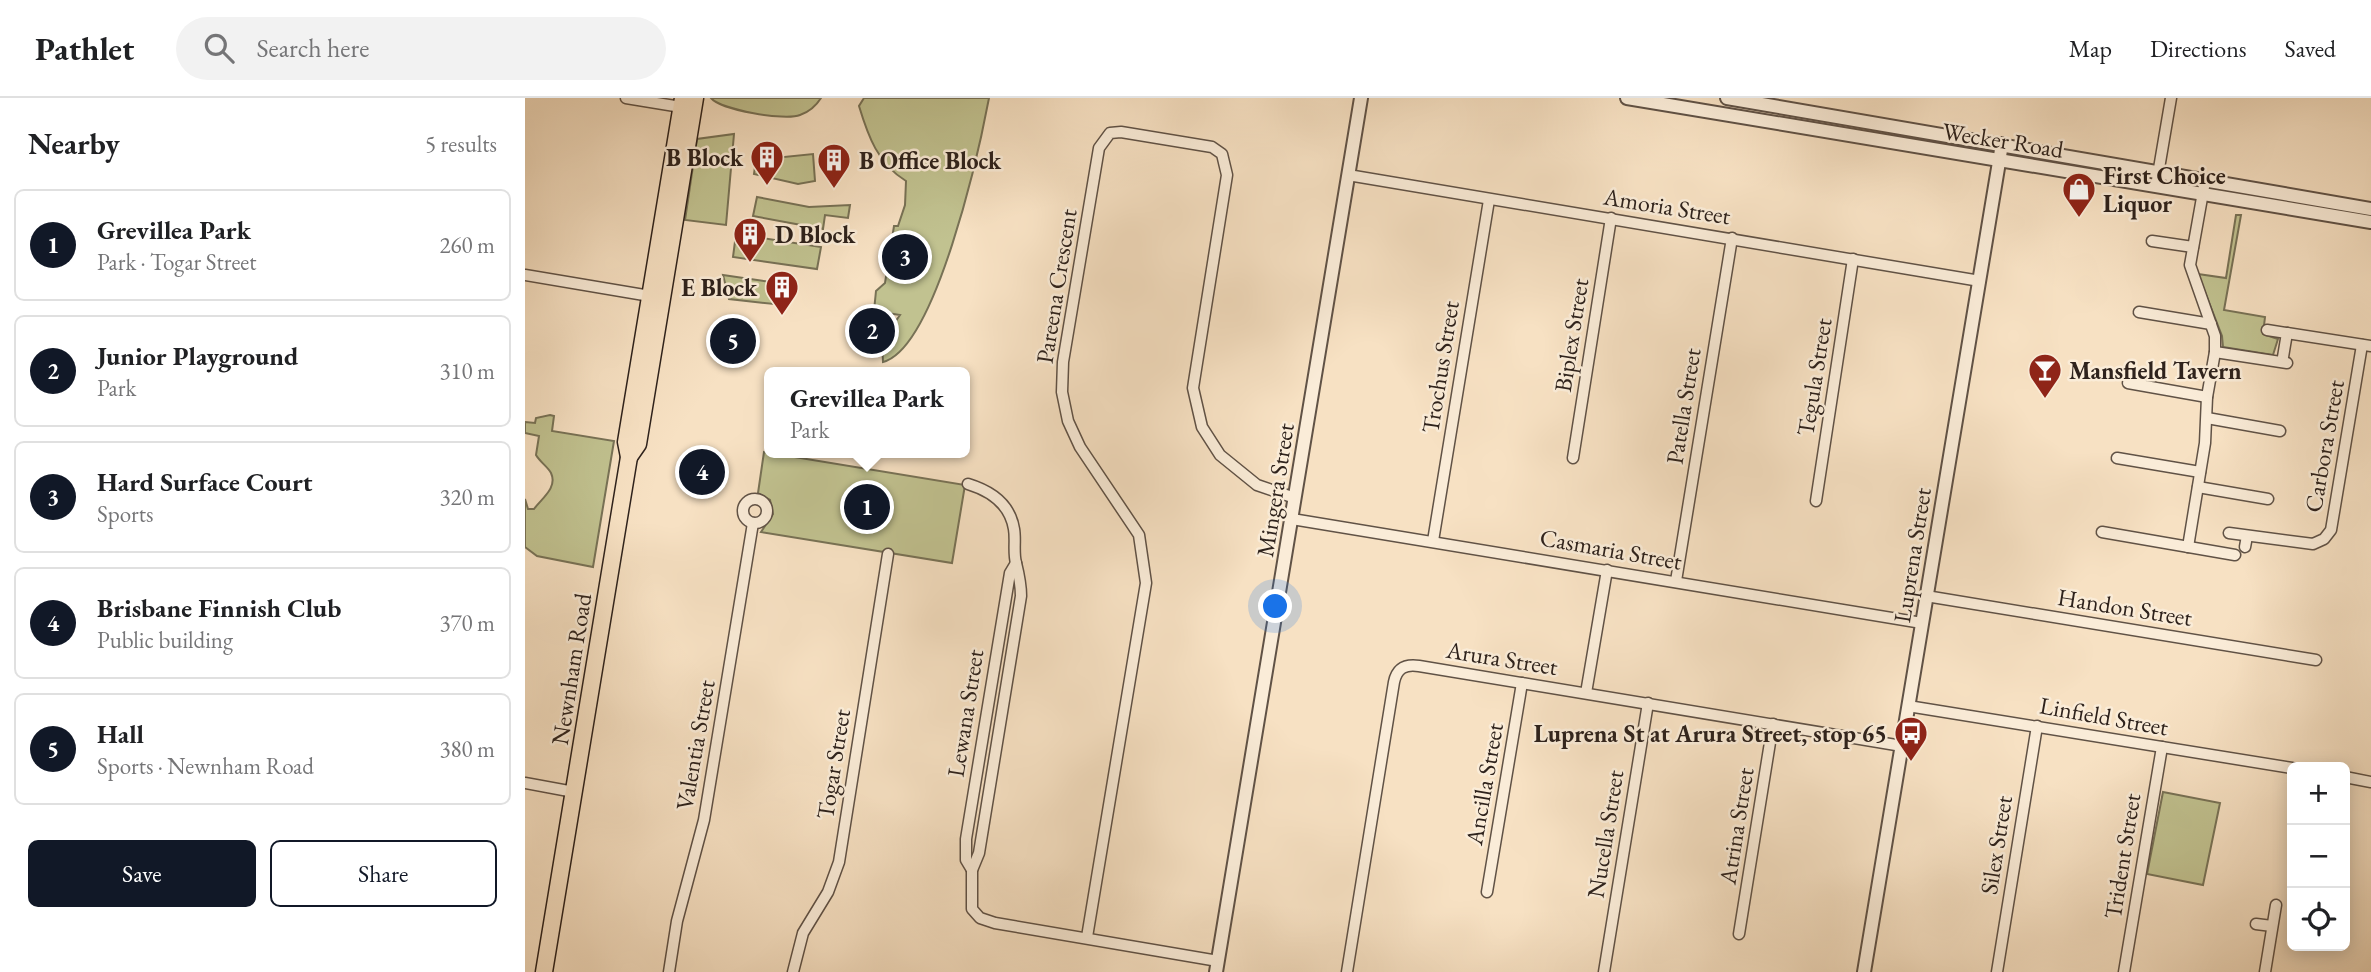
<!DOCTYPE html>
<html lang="en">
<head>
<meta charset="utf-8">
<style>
	body { margin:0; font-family:"EB Garamond",serif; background:#f2f2f2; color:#202124 }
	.controls { position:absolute; right:21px; bottom:21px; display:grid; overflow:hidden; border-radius:10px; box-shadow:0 4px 18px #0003 }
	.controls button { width:63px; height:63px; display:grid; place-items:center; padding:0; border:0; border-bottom:2px solid #e0e0e0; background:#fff; color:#202124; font:35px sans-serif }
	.you { position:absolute; left:751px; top:509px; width:24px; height:24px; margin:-18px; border:5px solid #fff; border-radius:50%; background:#1a73e8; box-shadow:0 0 0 10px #1a73e833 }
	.badge { display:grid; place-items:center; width:46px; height:46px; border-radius:50%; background:#111827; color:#fff; font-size:23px; font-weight:700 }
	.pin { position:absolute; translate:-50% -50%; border:4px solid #fff; box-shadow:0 2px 7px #0006 }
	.popup { position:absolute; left:239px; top:269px; width:206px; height:91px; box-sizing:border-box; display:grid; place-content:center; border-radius:10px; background:#fff; filter:drop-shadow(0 2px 5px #0005); font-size:23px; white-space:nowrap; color:#757577 }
	.popup b { font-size:26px; color:#202124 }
	.popup::after { content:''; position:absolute; left:50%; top:100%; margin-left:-14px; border:14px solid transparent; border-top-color:#fff }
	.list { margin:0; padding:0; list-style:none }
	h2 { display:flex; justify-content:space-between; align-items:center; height:91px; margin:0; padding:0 28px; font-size:30px }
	h2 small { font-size:23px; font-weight:400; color:#757577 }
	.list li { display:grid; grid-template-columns:46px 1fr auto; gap:21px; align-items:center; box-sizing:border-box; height:112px; margin:0 14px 14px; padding:0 14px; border:2px solid #e0e0e0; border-radius:10px }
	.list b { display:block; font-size:26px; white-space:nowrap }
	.list p { margin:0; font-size:23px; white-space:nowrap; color:#757577 }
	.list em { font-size:23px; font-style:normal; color:#757577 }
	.actions { display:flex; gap:14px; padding:21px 28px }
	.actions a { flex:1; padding:16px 0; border:2px solid #111827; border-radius:10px; text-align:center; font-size:24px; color:#111827 }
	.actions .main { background:#111827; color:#fff }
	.icon { flex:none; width:38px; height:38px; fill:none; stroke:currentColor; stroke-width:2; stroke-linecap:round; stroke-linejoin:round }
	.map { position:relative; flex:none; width:1846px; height:874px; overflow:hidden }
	header { display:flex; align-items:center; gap:42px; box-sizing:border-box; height:98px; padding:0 35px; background:#fff; border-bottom:2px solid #e0e0e0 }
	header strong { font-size:33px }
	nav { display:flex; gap:38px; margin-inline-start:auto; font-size:24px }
	.search { width:490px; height:63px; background:#f2f2f2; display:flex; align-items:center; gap:18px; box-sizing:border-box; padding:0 24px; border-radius:38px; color:#757577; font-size:26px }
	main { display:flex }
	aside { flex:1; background:#fff }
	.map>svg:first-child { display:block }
</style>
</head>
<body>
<header>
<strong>Pathlet</strong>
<div class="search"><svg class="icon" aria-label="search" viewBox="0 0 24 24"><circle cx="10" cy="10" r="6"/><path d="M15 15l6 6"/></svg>Search here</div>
<nav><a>Map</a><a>Directions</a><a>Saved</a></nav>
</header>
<main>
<aside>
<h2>Nearby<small>5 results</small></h2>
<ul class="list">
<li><span class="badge">1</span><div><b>Grevillea Park</b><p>Park · Togar Street</p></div><em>260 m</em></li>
<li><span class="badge">2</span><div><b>Junior Playground</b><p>Park</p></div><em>310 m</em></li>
<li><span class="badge">3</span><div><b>Hard Surface Court</b><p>Sports</p></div><em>320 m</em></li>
<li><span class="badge">4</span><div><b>Brisbane Finnish Club</b><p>Public building</p></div><em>370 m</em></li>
<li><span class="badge">5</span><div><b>Hall</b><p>Sports · Newnham Road</p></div><em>380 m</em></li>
</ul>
<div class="actions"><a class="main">Save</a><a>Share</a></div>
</aside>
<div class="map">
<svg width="1846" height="874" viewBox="0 0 1846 874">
	<rect width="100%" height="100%" fill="#f7e1c3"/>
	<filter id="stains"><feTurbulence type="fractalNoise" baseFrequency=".00286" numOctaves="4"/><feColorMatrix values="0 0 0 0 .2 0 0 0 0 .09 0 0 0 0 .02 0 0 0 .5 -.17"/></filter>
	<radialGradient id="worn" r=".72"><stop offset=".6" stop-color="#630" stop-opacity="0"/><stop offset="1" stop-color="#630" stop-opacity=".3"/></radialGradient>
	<g fill="#c1c290" stroke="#787256" stroke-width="2">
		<path d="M186,0H296C291,8 284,14 275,17C260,23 196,12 186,0Z"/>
		<path d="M339,0H464C454,53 411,250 358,264L357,244L334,240L337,222L362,226L358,241L375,217L349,213L351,193L360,185L369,128H373L380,107L381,83C353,66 343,38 334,8Z"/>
		<path d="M209,36L201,127L160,122L172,41Z"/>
		<path d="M288,56L290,83L273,86L229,76L231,62Z"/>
		<path d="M232,99L284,109L325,107L323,120L300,117L298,131L228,118Z"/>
		<path d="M1711,117H1716L1699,212L1740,219L1738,236L1753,241L1748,257L1698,249L1697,238L1673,176L1701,180Z"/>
		<path d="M211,136L296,149L292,171L208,159Z"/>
		<path d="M198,177L253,185L249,206L204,201Z"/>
		<path d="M25,317L29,318L27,333L89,343L68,469L12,458L0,449V401L3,411H9C16,401 33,390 26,375C23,369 15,364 11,357L14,338L0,335V324L10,325L11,320Z"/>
		<path d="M239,354L440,387L427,465L236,434L248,416L245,402L233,395Z"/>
		<path d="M1638,694L1695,705L1678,787L1622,776Z"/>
	</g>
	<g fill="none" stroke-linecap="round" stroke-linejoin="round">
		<defs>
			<g id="minor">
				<path d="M101,0L156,9"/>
				<path d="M823,77L1455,183"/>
				<path d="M1631,88L1646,0"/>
				<path d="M1627,143L1668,149"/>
				<path d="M0,177L131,199"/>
				<path d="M1614,214L1686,226"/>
				<path d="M1742,232L1846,248"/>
				<path d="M1690,254L1762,265"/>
				<path d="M1758,259L1762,235"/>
				<path d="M1603,285L1682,299"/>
				<path d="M1682,320L1755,333"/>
				<path d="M1048,360L1086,120"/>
				<path d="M1592,360L1675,374"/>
				<path d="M443,386C466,393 485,406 489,431C491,442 488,454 491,465C494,477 496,485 496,498L454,755L447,772V811L455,820L470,825L693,863"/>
				<path d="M1673,389L1743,401"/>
				<circle cx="230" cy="413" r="12"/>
				<path d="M1291,403L1328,161"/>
				<path d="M767,421L1397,525"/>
				<path d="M1577,434L1710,457"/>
				<path d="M1704,435L1788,446L1799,441L1806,432L1837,247"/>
				<path d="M908,443L964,102"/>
				<path d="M1663,449L1680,345L1682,299L1690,254V238L1665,167L1680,83"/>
				<path d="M1720,449L1722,438"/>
				<path d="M1151,483L1207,140"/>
				<path d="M1401,498L1791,562"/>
				<path d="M1061,595L1082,472"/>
				<path d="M1383,608L1767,670"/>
				<path d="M1820,679L1846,684"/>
				<path d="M0,685L49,694"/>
				<path d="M447,772L441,762V741L485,475L491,465"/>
				<path d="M962,794L997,585"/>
				<path d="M1731,826L1747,828"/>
				<path d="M1214,836L1248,626"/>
				<path d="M562,839L621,485L614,437L555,349L543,323L537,294L538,264L574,50L585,35L596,34L687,49L697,56L702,77L668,290L677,329L695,357L732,387L770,400"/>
				<path d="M144,874L152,823L179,722L228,425"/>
				<path d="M268,874L278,835L303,794L314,764L363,456"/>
				<path d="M822,874L869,584C872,570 880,566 894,568L1377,648"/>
				<path d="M1079,874L1123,605"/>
				<path d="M1472,874L1512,628"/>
				<path d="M1599,874L1637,649"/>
				<path d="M1740,874L1751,807"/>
			</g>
			<g id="tertiary">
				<path d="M1102,0L1846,124"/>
				<path d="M1202,0L1846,111"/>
				<path d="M691,874L836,0"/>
				<path d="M1339,874L1477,46"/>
			</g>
			<g id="primary">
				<path d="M104,359L113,346L170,0"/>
				<path d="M19,874L104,359L101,344L158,0"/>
			</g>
		</defs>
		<use href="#minor" stroke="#605246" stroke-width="13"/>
		<use href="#tertiary" stroke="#605246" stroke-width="16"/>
		<use href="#primary" stroke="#2e221c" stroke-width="19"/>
		<use href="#minor" stroke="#faecd8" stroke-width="10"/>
		<use href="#tertiary" stroke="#faecd8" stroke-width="12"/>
		<use href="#primary" stroke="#f7e1c3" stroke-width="16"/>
	</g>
	<defs>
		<symbol id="building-pin" viewBox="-11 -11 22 30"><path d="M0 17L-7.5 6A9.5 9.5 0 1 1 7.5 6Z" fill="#8f2418" stroke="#faecd8"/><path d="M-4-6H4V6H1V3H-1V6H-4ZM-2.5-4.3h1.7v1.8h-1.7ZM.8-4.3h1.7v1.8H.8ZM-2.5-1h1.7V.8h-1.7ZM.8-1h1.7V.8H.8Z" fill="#fff"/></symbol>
		<symbol id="shop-pin" viewBox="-11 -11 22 30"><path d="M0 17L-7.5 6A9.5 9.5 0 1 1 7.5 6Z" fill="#8f2418" stroke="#faecd8"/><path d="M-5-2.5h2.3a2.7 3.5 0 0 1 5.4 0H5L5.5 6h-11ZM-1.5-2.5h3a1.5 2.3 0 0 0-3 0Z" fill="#fff"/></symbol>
		<symbol id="bar-pin" viewBox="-11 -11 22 30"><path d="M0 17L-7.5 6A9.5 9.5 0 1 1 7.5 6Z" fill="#8f2418" stroke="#faecd8"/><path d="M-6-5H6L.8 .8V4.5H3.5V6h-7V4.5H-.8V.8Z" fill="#fff"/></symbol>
		<symbol id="bus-pin" viewBox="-11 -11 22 30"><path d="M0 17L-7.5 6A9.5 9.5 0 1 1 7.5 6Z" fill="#8f2418" stroke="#faecd8"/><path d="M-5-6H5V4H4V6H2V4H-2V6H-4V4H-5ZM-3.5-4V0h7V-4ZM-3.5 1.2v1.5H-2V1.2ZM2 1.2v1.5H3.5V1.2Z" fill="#fff"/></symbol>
	</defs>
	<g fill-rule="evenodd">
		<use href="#building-pin" x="223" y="40" width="38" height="52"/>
		<use href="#building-pin" x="290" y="43" width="38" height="52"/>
		<use href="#shop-pin" x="1535" y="72" width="38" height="52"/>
		<use href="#building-pin" x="206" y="117" width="38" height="52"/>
		<use href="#building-pin" x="238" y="170" width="38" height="52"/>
		<use href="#bar-pin" x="1501" y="253" width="38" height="52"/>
		<use href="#bus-pin" x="1367" y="616" width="38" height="52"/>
	</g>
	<g text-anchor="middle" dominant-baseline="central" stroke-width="5" stroke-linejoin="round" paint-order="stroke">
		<g font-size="24" fill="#2e221c" stroke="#faecd8">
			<text transform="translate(1478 42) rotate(9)">Wecker Road</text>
			<text transform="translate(1142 108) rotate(9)">Amoria Street</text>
			<text transform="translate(531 188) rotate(-81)">Pareena Crescent</text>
			<text transform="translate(1046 237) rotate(-81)">Biplex Street</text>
			<text transform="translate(915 269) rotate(-81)">Trochus Street</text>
			<text transform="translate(1289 279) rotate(-81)">Tegula Street</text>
			<text transform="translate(1158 308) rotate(-81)">Patella Street</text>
			<text transform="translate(1799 348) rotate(-80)">Carbora Street</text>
			<text transform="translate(750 392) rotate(-81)">Mingera Street</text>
			<text transform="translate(1086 451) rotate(10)">Casmaria Street</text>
			<text transform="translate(1387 457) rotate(-81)">Luprena Street</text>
			<text transform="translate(1600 509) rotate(9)">Handon Street</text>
			<text transform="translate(977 560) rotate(9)">Arura Street</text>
			<text transform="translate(46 571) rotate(-81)">Newnham Road</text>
			<text transform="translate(440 615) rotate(-81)">Lewana Street</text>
			<text transform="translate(1579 618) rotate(10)">Linfield Street</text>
			<text transform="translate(170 647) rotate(-80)">Valentia Street</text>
			<text transform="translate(308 666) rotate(-81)">Togar Street</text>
			<text transform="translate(959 686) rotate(-80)">Ancilla Street</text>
			<text transform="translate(1211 728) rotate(-81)">Atrina Street</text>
			<text transform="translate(1080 736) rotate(-81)">Nucella Street</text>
			<text transform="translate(1471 747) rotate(-81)">Silex Street</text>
			<text transform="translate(1597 758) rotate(-81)">Trident Street</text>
		</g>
		<g font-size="24" font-weight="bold" fill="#2e221c" stroke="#faecd8" text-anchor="start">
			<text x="218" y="59" text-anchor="end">B Block</text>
			<text x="334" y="62">B Office Block</text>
			<text x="1578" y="77">First Choice<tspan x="1578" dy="28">Liquor</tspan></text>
			<text x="250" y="136">D Block</text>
			<text x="232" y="189" text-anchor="end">E Block</text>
			<text x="1544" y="272">Mansfield Tavern</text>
			<text x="1362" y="635" text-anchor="end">Luprena St at Arura Street, stop 65</text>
		</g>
	</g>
	<rect width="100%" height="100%" filter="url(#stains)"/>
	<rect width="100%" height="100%" fill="url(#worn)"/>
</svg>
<div class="controls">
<button>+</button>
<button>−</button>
<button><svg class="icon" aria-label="locate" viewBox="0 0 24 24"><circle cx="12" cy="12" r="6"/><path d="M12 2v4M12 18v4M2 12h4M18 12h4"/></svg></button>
</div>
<div class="you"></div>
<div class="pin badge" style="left:342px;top:409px">1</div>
<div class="popup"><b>Grevillea Park</b>Park</div>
<div class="pin badge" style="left:347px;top:233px">2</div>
<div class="pin badge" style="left:380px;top:159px">3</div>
<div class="pin badge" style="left:177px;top:374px">4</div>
<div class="pin badge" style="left:208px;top:243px">5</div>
</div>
</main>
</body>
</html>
